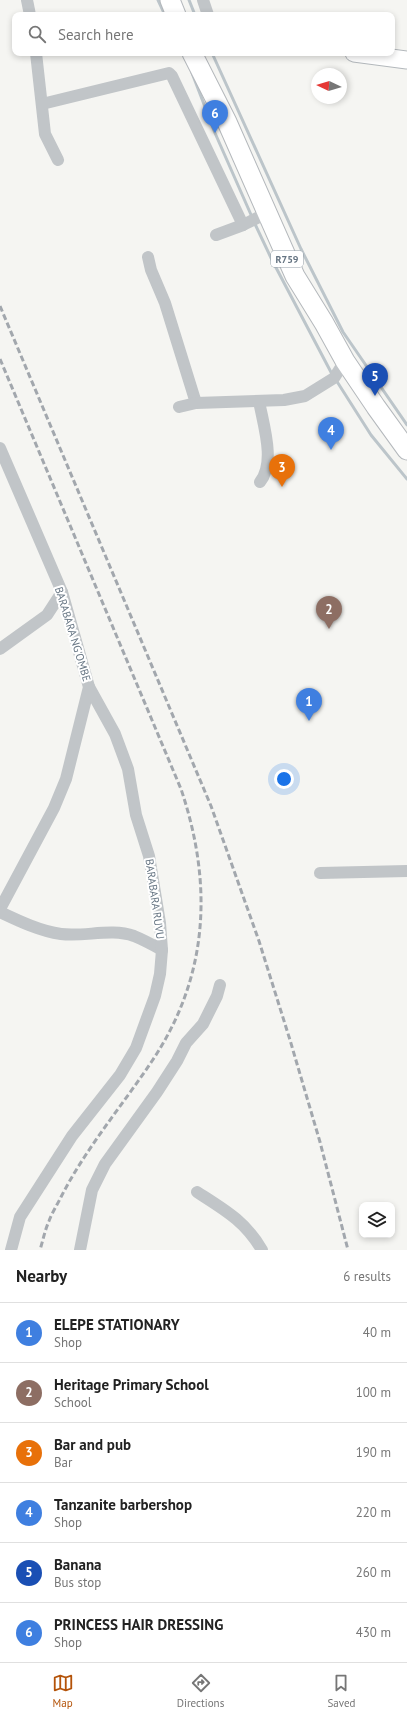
<!DOCTYPE html>
<html lang="en">
<head>
<meta charset="utf-8">
<style>
	body { margin:0; font-family:"PT Sans",sans-serif; background:#f2f2f2; color:#222 }
	.controls { position:absolute; right:12px; bottom:12px; display:grid; overflow:hidden; border-radius:8px; box-shadow:0 2px 6px #0003 }
	.controls button { width:36px; height:36px; display:grid; place-items:center; padding:0; border:0; border-bottom:1px solid #e0e0e0; background:#fff; color:#222; font:20px sans-serif }
	.compass { position:absolute; left:311px; top:68px; width:36px; height:36px; border-radius:50%; background:#fff; box-shadow:0 2px 6px #0003; rotate:274deg }
	.you { position:absolute; left:284px; top:779px; width:14px; height:14px; margin:-10px; border:3px solid #fff; border-radius:50%; background:#1a73e8; box-shadow:0 0 0 6px #1a73e833 }
	.badge { display:grid; place-items:center; width:26px; height:26px; border-radius:50%; background:#b45309; color:#fff; font-size:13px; font-weight:700 }
	.pin { position:absolute; translate:-50% -33px; filter:drop-shadow(0 1px 2px #0008) }
	.pin::after { content:''; position:absolute; top:21px; width:14px; height:12px; background:inherit; clip-path:polygon(0 0,100% 0,50% 100%) }
	.list { margin:0; padding:0; list-style:none }
	h2 { display:flex; justify-content:space-between; align-items:center; height:52px; margin:0; padding:0 16px; font-size:17px }
	h2 small { font-size:13px; font-weight:400; color:#767676 }
	.list li { display:grid; grid-template-columns:26px 1fr auto; gap:12px; align-items:center; box-sizing:border-box; height:60px; padding:0 16px; border-top:1px solid #e0e0e0 }
	.list b { display:block; font-size:15px; white-space:nowrap }
	.list p { margin:0; font-size:13px; white-space:nowrap; color:#767676 }
	.list em { font-size:13px; font-style:normal; color:#767676 }
	.icon { flex:none; width:22px; height:22px; fill:none; stroke:currentColor; stroke-width:2; stroke-linecap:round; stroke-linejoin:round }
	.map { position:relative; flex:none; width:407px; height:1250px; overflow:hidden }
	.search { position:absolute; background:#fff; box-shadow:0 2px 6px #0003; left:12px; right:12px; top:12px; height:44px; display:flex; align-items:center; gap:10px; box-sizing:border-box; padding:0 14px; border-radius:8px; color:#767676; font-size:15px }
	.sheet { height:412px; background:#fff }
	nav { display:flex; justify-content:space-around; align-items:center; box-sizing:border-box; height:56px; border-top:1px solid #e0e0e0; background:#fff; font-size:11px; color:#767676 }
	nav a { display:grid; justify-items:center; gap:2px }
	nav .on { color:#b45309 }
	.map>svg:first-child { display:block }
</style>
</head>
<body>
<div class="map">
<svg width="407" height="1250" viewBox="0 0 407 1250">
	<rect width="100%" height="100%" fill="#f5f5f2"/>
	<g fill="none" stroke-linecap="round" stroke-linejoin="round">
		<g stroke="#bcc5ca" stroke-width="3">
			<path d="M158,0L165,15"/>
			<path d="M189,0L195,15"/>
			<path d="M212,53L301,249L343,332L407,425"/>
			<path d="M192,73L215,133L252,217"/>
			<path d="M254,222L272,260L333,376"/>
			<path d="M336,380L371,435L407,479"/>
		</g>
		<defs>
			<path id="secondary" d="M354,53L407,60"/>
			<g id="primary">
				<path d="M170,0L176,15"/>
				<path d="M192,53L227,122L295,276L324,323L345,361L376,407L407,450"/>
			</g>
		</defs>
		<use href="#secondary" stroke="#b3b8bc" stroke-width="19"/>
		<use href="#primary" stroke="#b4b8bc" stroke-width="21"/>
		<g stroke="#c1c5c8" stroke-width="12">
			<path d="M27,0L30,15"/>
			<path d="M203,0L208,15"/>
			<path d="M36,53L45,134L58,160"/>
			<path d="M42,104L169,73L172,76L243,225"/>
			<path d="M216,235L243,225L267,213"/>
			<path d="M148,257L151,270L165,303L196,403"/>
			<path d="M259,401C263,424 276,462 260,482"/>
			<path d="M179,407L196,403L284,400L305,396L334,378L345,361"/>
			<path d="M0,448L62,592L89,687L66,779L54,808L0,909"/>
			<path d="M0,649L47,615L62,592"/>
			<path d="M320,873L407,871"/>
			<path d="M0,912C19,921 40,931 61,934C85,937 111,928 134,936C144,940 153,945 162,950"/>
			<path d="M197,1192C225,1210 245,1221 262,1250"/>
			<path d="M11,1250L20,1217L72,1136L120,1075L136,1048L155,996L160,974L162,950L160,923L149,856L136,815L128,769L115,734L89,687"/>
			<path d="M80,1250L92,1190L105,1164L157,1092L177,1061L186,1043L203,1024L217,996L220,985"/>
		</g>
		<use href="#secondary" stroke="#fff" stroke-width="17"/>
		<use href="#primary" stroke="#fff" stroke-width="19"/>
		<g stroke="#a2a7ad" stroke-width="3" stroke-dasharray="6 3" stroke-linecap="butt">
			<path d="M0,306L211,806L259,941L290,1040L320,1142L348,1250"/>
			<path d="M0,359L181,789C213,884 209,976 152,1061C122,1106 86,1148 61,1197C57,1205 52,1213 49,1221C45,1230 43,1240 40,1250"/>
		</g>
	</g>
	<g text-anchor="middle" dominant-baseline="central" stroke-width="4" stroke-linejoin="round" paint-order="stroke">
		<rect fill="#fff" stroke="#939ea8" stroke-width="1" x="271" y="251" width="32" height="16" rx="3"/>
		<g font-size="10" font-weight="bold" fill="#657482">
			<text x="287" y="259">R759</text>
		</g>
		<g font-size="11" fill="#657482" stroke="#fff">
			<text transform="translate(73 634) rotate(73)">BARABARA NG'OMBE</text>
			<text transform="translate(155 899) rotate(82)">BARABARA RUVU</text>
		</g>
	</g>
</svg>
<div class="controls">
<button><svg class="icon" aria-label="layers" viewBox="0 0 24 24"><path d="M12 4l9 5-9 5-9-5zM3 14l9 5 9-5"/></svg></button>
</div>
<svg class="compass" viewBox="-18 -18 36 36"><path d="M0-13l5 13h-10z" fill="#e53935"/><path d="M0 13l5-13h-10z" fill="#767676"/></svg>
<div class="you"></div>
<div class="pin badge" style="left:309px;top:721px;background:#3f7fe0">1</div>
<div class="pin badge" style="left:329px;top:629px;background:#8d6e63">2</div>
<div class="pin badge" style="left:282px;top:487px;background:#e8710a">3</div>
<div class="pin badge" style="left:331px;top:450px;background:#3f7fe0">4</div>
<div class="pin badge" style="left:375px;top:396px;background:#1a4fb4">5</div>
<div class="pin badge" style="left:215px;top:133px;background:#3f7fe0">6</div>
<div class="search"><svg class="icon" aria-label="search" viewBox="0 0 24 24"><circle cx="10" cy="10" r="6"/><path d="M15 15l6 6"/></svg>Search here</div>
</div>
<section class="sheet">
<h2>Nearby<small>6 results</small></h2>
<ul class="list">
<li><span class="badge" style="background:#3f7fe0">1</span><div><b>ELEPE STATIONARY</b><p>Shop</p></div><em>40 m</em></li>
<li><span class="badge" style="background:#8d6e63">2</span><div><b>Heritage Primary School</b><p>School</p></div><em>100 m</em></li>
<li><span class="badge" style="background:#e8710a">3</span><div><b>Bar and pub</b><p>Bar</p></div><em>190 m</em></li>
<li><span class="badge" style="background:#3f7fe0">4</span><div><b>Tanzanite barbershop</b><p>Shop</p></div><em>220 m</em></li>
<li><span class="badge" style="background:#1a4fb4">5</span><div><b>Banana</b><p>Bus stop</p></div><em>260 m</em></li>
<li><span class="badge" style="background:#3f7fe0">6</span><div><b>PRINCESS HAIR DRESSING</b><p>Shop</p></div><em>430 m</em></li>
</ul>
</section>
<nav>
<a class="on"><svg class="icon" aria-label="map" viewBox="0 0 24 24"><path d="M3 6l6-2 6 2 6-2v14l-6 2-6-2-6 2zM9 4v14M15 6v14"/></svg>Map</a>
<a><svg class="icon" aria-label="directions" viewBox="0 0 24 24"><path d="M12 3l9 9-9 9-9-9zM9 14v-3h6M13 9l2 2-2 2"/></svg>Directions</a>
<a><svg class="icon" aria-label="saved" viewBox="0 0 24 24"><path d="M7 4h10v16l-5-4-5 4z"/></svg>Saved</a>
</nav>
</body>
</html>
